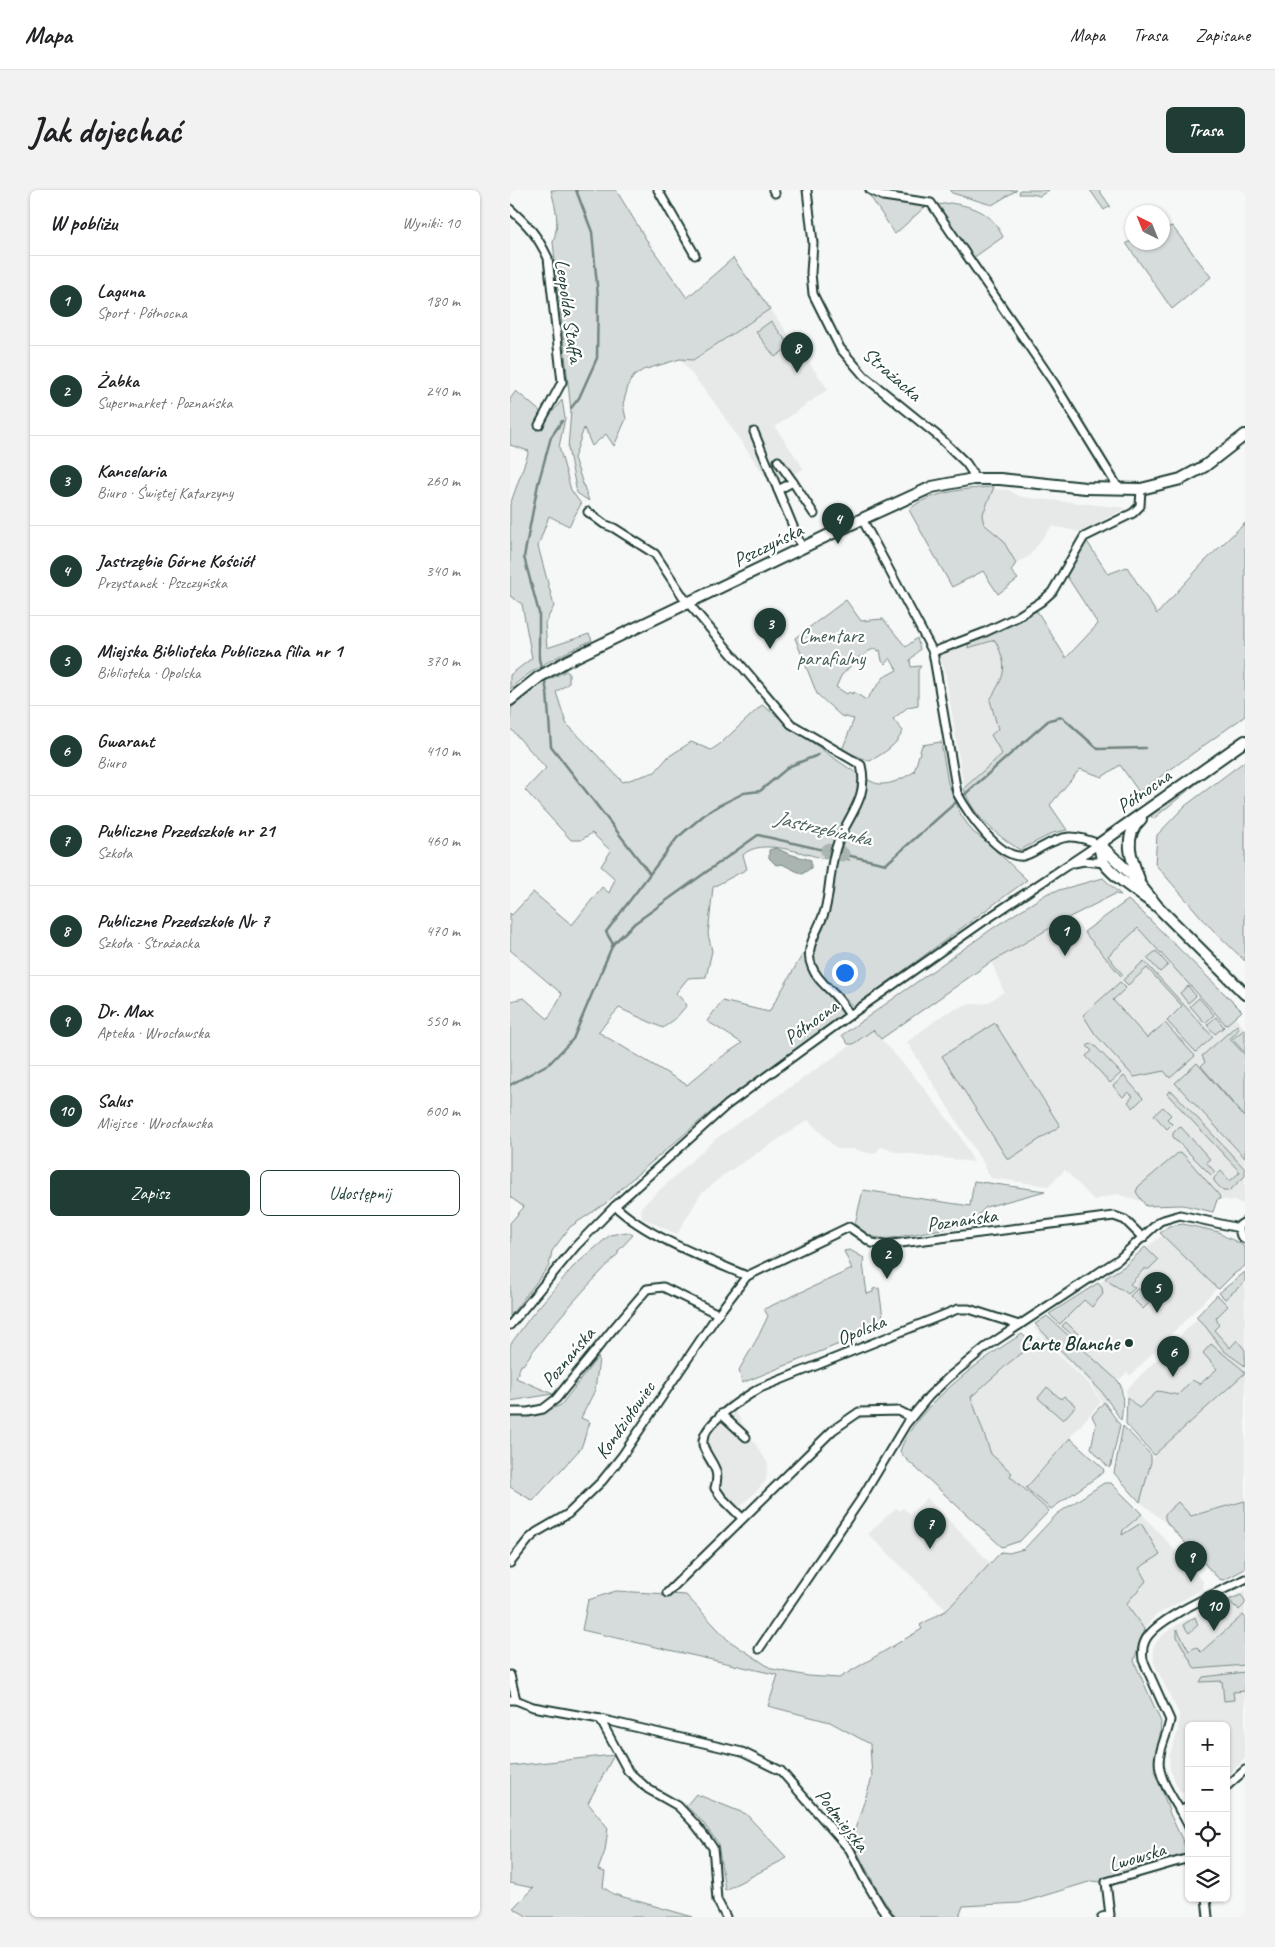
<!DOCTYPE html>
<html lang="pl">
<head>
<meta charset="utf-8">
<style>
	body { margin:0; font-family:Caveat,sans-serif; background:#f2f2f2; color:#202124 }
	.controls { position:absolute; right:15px; bottom:15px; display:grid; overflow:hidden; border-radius:8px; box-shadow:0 1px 4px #0004 }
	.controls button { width:45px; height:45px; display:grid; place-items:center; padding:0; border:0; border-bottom:1px solid #e0e0e0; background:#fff; color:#202124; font:25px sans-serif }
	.compass { position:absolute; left:615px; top:15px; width:45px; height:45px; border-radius:50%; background:#fff; box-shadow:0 1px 4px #0004; rotate:317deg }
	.you { position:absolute; left:334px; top:782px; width:18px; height:18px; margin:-12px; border:4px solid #fff; border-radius:50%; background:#1a73e8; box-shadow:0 0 0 8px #1a73e833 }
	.badge { display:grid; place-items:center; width:32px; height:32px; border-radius:50%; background:#1f3d34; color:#fff; font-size:16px; font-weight:700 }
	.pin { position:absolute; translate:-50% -41px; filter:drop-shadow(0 1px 2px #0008) }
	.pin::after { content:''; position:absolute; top:26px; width:18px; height:15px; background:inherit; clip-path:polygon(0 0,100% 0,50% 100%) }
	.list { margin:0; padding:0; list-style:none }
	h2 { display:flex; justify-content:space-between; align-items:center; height:65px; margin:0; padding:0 20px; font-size:21px }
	h2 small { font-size:16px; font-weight:400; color:#757577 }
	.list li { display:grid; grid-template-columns:32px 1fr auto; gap:15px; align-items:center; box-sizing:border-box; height:90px; padding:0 20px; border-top:1px solid #e0e0e0 }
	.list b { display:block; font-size:19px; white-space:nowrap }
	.list p { margin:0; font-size:16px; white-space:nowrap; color:#757577 }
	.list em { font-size:16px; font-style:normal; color:#757577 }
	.actions { display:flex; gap:10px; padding:15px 20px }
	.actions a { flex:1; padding:11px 0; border:1px solid #1f3d34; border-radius:8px; text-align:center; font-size:18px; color:#1f3d34 }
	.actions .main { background:#1f3d34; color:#fff }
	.icon { flex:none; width:28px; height:28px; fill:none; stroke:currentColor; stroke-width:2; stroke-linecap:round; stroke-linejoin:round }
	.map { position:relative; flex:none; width:735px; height:1727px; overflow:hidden; border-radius:8px }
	header { display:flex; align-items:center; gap:30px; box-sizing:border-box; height:70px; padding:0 25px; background:#fff; border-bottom:1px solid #e0e0e0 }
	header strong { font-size:24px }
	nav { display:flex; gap:28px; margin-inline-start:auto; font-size:18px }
	.intro { display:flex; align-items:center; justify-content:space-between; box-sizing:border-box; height:120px; padding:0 30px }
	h1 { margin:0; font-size:35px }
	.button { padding:12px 22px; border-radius:8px; background:#1f3d34; color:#fff; font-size:18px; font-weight:700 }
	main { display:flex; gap:30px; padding:0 30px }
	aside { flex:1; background:#fff; border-radius:8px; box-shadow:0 1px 4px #0004 }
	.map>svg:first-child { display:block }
</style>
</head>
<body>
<header>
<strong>Mapa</strong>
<nav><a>Mapa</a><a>Trasa</a><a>Zapisane</a></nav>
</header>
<div class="intro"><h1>Jak dojechać</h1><a class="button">Trasa</a></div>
<main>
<aside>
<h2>W pobliżu<small>Wyniki: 10</small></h2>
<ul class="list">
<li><span class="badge">1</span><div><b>Laguna</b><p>Sport · Północna</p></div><em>180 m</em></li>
<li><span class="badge">2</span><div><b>Żabka</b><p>Supermarket · Poznańska</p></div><em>240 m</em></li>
<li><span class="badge">3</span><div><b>Kancelaria</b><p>Biuro · Świętej Katarzyny</p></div><em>260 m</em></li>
<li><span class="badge">4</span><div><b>Jastrzębie Górne Kościół</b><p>Przystanek · Pszczyńska</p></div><em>340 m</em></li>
<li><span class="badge">5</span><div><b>Miejska Biblioteka Publiczna filia nr 1</b><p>Biblioteka · Opolska</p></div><em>370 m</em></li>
<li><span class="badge">6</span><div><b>Gwarant</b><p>Biuro</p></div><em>410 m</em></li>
<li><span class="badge">7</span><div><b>Publiczne Przedszkole nr 21</b><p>Szkoła</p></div><em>460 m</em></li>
<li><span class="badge">8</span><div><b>Publiczne Przedszkole Nr 7</b><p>Szkoła · Strażacka</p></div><em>470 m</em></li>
<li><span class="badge">9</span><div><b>Dr. Max</b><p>Apteka · Wrocławska</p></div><em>550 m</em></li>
<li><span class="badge">10</span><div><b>Salus</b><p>Miejsce · Wrocławska</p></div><em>600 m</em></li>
</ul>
<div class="actions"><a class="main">Zapisz</a><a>Udostępnij</a></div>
</aside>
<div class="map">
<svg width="735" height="1727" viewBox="0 0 735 1727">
	<rect width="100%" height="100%" fill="#f6f7f7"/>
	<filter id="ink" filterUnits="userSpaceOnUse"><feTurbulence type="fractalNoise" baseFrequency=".02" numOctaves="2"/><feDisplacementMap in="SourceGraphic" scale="10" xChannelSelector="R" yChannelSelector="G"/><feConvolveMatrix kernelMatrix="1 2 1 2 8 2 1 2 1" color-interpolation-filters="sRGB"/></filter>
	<g filter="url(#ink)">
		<g fill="#e6e9e8">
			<path d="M260,119L318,199L265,237L294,279L261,295L204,212L170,169L184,170Z"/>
			<path d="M482,299L498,300L511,307L616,318L571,342L542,336L519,366L506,373L492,349L474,334L472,327Z"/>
			<path d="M486,450L492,465L494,485L480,510L488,539L481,545L493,564L454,598L435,481L432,473L427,465L459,451V458Z"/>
			<path d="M613,714L729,823L725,828L735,839V1015L726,1011L706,1009L642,1014L606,1004L584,1010L555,980L538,996L481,988L474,977L475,976L397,852L434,824L455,815L477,813L494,802L481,771L558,725L575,742Z"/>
			<path d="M363,840L410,893L449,944L464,972L380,961L379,958L370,957L367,962L363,964L343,959H327L298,930L212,986L190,1005L167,1044L132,1028L131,1017L208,947Z"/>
			<path d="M653,1045L707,1098L620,1186L617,1182L608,1191L613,1197L594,1215L580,1193L524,1138L587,1095Z"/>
			<path d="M735,1085V1379L711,1391L703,1385L655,1332L629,1311L643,1266L734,1183L707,1179L690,1194L682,1190L668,1205L648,1201L629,1218L617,1207L616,1200L707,1109Z"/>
			<path d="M529,1147L579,1194L591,1212L516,1297L541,1319L509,1353L500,1355L402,1265L433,1219Z"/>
			<path d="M218,1210L258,1274L256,1291L223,1324L197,1298L203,1288L188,1261V1253L190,1245L201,1228Z"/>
			<path d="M417,1308L481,1374L437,1420L358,1344L386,1318L390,1321L393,1318L400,1324Z"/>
			<path d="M632,1324L693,1391L692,1399L645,1426L634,1439L616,1414L629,1378L615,1361L610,1349L613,1340Z"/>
			<path d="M735,1400V1569L716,1586V1536H679V1604L670,1602L660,1579L659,1567L668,1541L669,1524L644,1473L643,1458L650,1447L670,1433Z"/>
		</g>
		<g fill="#d6dcdb" stroke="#7a8c88" fill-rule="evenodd">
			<path d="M41,0H106L139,54L177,108L223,68L260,119L183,170L170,169L133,180L124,186L119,193L113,214L116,229L104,256L96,244L82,256L74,238L64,268L79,311L67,303L58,258L61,221L43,52C50,31 46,20 41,0Z"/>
			<path d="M439,0H507L482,15L442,3Z"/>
			<path d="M510,0H539L530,6L522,4H509Z"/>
			<path d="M580,0H589L600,16L594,20Z"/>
			<path d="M358,3L374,10L417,15L385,44Z"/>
			<path d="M440,13C466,17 481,22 493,47L463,68L427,15Z"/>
			<path d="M662,36L701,87L662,119L616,53L622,51V52H652L653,39Z"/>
			<path d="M261,131L280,156L265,167L246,142Z"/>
			<path d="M6,201L32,223L26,241L32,235L52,210L55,228L49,257L61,300L71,314L59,336L39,326L28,356L44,416L35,433L37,458L79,444L82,450C53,464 23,477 0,499V485L22,468L12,414L0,406V315L19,261L0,255V209Z"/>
			<path d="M484,297L472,326L474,334L492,349L506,373L501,381L508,389L488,404L473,381L442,397L399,320C417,302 460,298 484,297Z"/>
			<path d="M735,333V526L629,602L610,575L592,587L570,579L540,615L557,640L543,643L510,660C487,645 461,625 454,598L492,564L481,545L488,539L480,510C495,484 499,479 485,450L458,458L459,451L527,421L556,468L588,434L556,385L576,350L598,384L617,377L647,424L695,371Z"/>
			<path d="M336,410L351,431L373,429L396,457L407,448L410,459L400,470L401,477L411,476L408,480V515L398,517L383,529L393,541C386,556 374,563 360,571L332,560L344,529L331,526L307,504L285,448ZM366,458L368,461L370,460L372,471L375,474L380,468L387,480L374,487L356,510L344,502L342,504L339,502L337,504L326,497L331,486L349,467H352L357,462Z"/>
			<path d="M56,481L59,483V493L46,502L56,533L113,592L145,582L158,567L181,552L201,560L210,554L252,515C270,528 353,593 369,594C382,595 393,588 404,582L412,555L431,552L438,593L451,625L463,642L477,652L517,690L344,817L315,790L303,776L302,761L318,723L321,694L328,668L340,670L320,657L316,669C293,664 251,647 233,665L237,679L203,697L198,744L202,761L196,787L178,788L166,803L177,815L165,829L153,838L109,818L88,842L177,895L203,873L232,853L197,831L212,811L259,822L294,762L299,780L333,824L204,919L123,988L96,1013L60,1037L42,1061L39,1076L0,1126V1033L14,1017L0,1007V811L14,808L38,829L52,804L0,760V723L2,725L23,702L62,735L92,697L99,703L105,689L91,676L101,661L82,643L71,650H61L15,600L36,578L0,538L1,518L32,493Z"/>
			<path d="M735,556V558L697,585L643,629L640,624Z"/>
			<path d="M735,571V771L698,735L645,674L647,645L675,616Z"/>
			<path d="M593,688L611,705L605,704L554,730L478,774L371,849L363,840L343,854H338L332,845L486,736L538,703Z"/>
			<path d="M618,710L633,723L732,821L716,835L628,738L598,766L613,785L611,786L574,742Z"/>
			<path d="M646,761L658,775L650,782L637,768Z"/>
			<path d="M634,771L703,847L686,862L657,831L672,816L637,778L618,795L613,790Z"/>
			<path d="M610,792L616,798L603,810L637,848L655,833L685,866L660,888L654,881L624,887L585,844L573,825Z"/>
			<path d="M678,796L686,806L678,813L670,803Z"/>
			<path d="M689,808L704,825L695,833L680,816Z"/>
			<path d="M706,827L714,837L705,844L697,835Z"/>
			<path d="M485,833L550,936L498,970L432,866Z"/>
			<path d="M727,835L729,839L720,849L735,865V927L691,876L695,872L692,866Z"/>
			<path d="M735,839V863L722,849Z"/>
			<path d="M582,853L611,883L600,893L576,866L582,861L577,856Z"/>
			<path d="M687,873L735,928V968L665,893Z"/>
			<path d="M614,886L633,908L623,918L618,912L623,906L618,902L613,907L603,896Z"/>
			<path d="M659,901L663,902L735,979V986L719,1001H713L704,991V988L711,981L720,991L730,982L657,904Z"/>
			<path d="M653,917L661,925L657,929L662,934L657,939L644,925Z"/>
			<path d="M670,936L700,969L696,972L705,982L701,985L663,947V943Z"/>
			<path d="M668,963L673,964L709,1005L710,1009L707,1010L703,1022L673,1015L636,1016L626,1002L628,997Z"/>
			<path d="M464,991L535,1001L476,1017L459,1034L377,1049L358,1046L345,1034L353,1000L460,1016Z"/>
			<path d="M673,1034L709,1042C715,1049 727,1049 735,1058V1076L724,1084L709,1099L707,1098L650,1043L659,1036Z"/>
			<path d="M117,1042L123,1045L108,1061V1064C74,1099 41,1135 13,1175H11L6,1188L43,1204L0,1211V1155L21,1126L63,1077L100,1045Z"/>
			<path d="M635,1057L648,1070L639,1079H634L620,1094L625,1098L618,1104C610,1097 602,1096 595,1088L615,1076Z"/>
			<path d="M340,1060L354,1068L353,1074L357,1104L363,1102V1099L369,1098L374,1136L232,1193L229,1180L248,1147L258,1126L254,1119L342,1079L334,1061Z"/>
			<path d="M735,1082V1092L715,1109L709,1103Z"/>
			<path d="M588,1093L592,1098L593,1104L582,1117L574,1110L550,1134L539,1124Z"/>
			<path d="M628,1098L641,1111L633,1119L620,1106Z"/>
			<path d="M707,1105L718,1116L706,1128L709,1135L704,1140L720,1158L727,1150L735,1160V1176L714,1161L695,1136L686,1127Z"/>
			<path d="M537,1126L609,1192C614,1202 613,1219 611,1230L592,1202L525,1134Z"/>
			<path d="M556,1132L572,1148L569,1151L552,1136Z"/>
			<path d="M512,1144L523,1155L500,1172L461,1207L481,1264L502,1283L500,1286L539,1321L510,1351L492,1357L394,1267L390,1261C405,1217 473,1168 512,1144Z"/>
			<path d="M701,1154L732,1179L735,1183L644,1265L616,1234L617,1207L629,1218L648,1201L668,1205L682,1190L690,1194L707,1179L693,1163Z"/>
			<path d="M88,1167L89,1169L85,1200L71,1228L80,1232L71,1258L23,1311L0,1297V1226L27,1225L51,1215Z"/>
			<path d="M537,1197L551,1209L554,1206L566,1216L553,1230L528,1208Z"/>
			<path d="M594,1212L610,1235L601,1275L599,1278L581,1258L586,1234L582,1226Z"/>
			<path d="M613,1236L641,1265V1272L630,1312L604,1283Z"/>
			<path d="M560,1248L593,1278L594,1282L541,1319L516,1298Z"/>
			<path d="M594,1293H601L632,1324L613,1340L612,1345L631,1333L650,1365L629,1378L636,1391L616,1414L634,1439L624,1471L651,1532L647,1585L660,1624L679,1664L591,1692L582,1691L510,1713L453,1716L449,1727H386L372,1708L341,1651L362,1588L360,1554L320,1532L258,1516L268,1485L72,1440L78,1410L106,1401L176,1405L218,1450L262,1479L298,1486L329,1488L412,1439L410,1435L437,1420L491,1362L499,1363L514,1359L547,1324Z"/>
			<path d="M735,1311V1379L714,1390L709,1389L658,1334L655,1329V1324L668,1312L681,1326Z"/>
			<path d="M731,1405L735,1410V1414L729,1420L726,1416L725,1417L719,1410Z"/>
			<path d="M711,1410L717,1416L701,1431L694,1423L705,1417V1413Z"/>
			<path d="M733,1425L735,1427V1475L685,1479L667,1447V1439L679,1461L686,1457L691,1462Z"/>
			<path d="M685,1427L688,1435L679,1443L673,1435Z"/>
			<path d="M735,1482V1501L723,1502L724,1510L714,1511L712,1491L690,1492L693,1487Z"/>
			<path d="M104,1565L78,1613L98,1638L95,1661L88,1680L95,1682L93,1697L103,1704L183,1727H18L3,1718L23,1698L0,1693V1576Z"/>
			<path d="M186,1604L236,1624L277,1668L215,1700L208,1653L191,1630L176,1616Z"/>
		</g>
		<path fill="#aab5b1" stroke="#72857f" d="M266,658L279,664L301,670V678L292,684L272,674L266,675L259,668V660Z"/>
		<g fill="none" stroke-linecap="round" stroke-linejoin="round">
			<g stroke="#72857f" stroke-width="2.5">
				<path d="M61,218L69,208L87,168L88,106L82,42L66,0"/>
				<path d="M31,477L29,469V423L14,367L28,294L41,247L52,231"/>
				<path d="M35,492L37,502L41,556L140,684"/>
				<path d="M332,664L376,674L539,530L552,527L588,559L635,558"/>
				<path d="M103,754L96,742L167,648L194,625L208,616L234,603L250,601L280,576L308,565"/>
				<path d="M0,895L40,873L63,849L103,754L125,733L248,645L318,661"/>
			</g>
			<path stroke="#aab5b1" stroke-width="15" d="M318,661L332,664"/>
			<defs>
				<g id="street">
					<path d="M148,0L185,65"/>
					<path d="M263,0L265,3"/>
					<path d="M297,0L303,53L301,83L303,104L330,158L355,187L428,246L456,273L462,282L463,289"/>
					<path d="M360,0L373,6L421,13L544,193L609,299"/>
					<path d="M0,19C19,36 27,45 38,68L52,192L29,235"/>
					<path d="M244,242L292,358"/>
					<path d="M268,271L283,292L268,300"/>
					<path d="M283,292L304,324"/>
					<path d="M78,322L94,334L104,338L145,364L174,408L281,534L351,575C359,608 339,624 328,652C319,674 321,698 315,720C310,739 293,757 302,777C306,788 316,796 324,804C330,810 335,818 340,825"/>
					<path d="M352,329L423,462L447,603C457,621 488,669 513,666C519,665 525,661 530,658C555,644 563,644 589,654"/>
					<path d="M423,462L473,443L507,427L532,411L542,402L574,347L623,323L630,316L631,299"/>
					<path d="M564,673L574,671L595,673"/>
					<path d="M105,1016C136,1046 197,1069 237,1086"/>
					<path d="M735,1032L730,1035L729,1039L731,1046L735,1049"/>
					<path d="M0,1135L65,1057L105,1016L217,915L340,825L474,731L589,654"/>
					<path d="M0,1222H18L33,1219L46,1209L103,1139L137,1099L153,1097L208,1124"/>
					<path d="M211,1224L236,1247"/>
					<path d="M232,1328L212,1308L205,1298C211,1279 201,1274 194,1258C185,1237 235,1207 250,1198L448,1119H459L509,1135"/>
					<path d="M0,1373L19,1349L27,1342L58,1324L92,1291L112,1266L208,1124L237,1086L339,1037L362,1053L375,1055L604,1026L615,1030L633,1048"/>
					<path d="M157,1403L323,1240L349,1222L389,1221L401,1227"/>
					<path d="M249,1459L351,1309L396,1234L419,1206L439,1187L476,1157L609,1069L650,1031L670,1025L729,1038"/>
					<path d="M0,1485L6,1510H0"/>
					<path d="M6,1510L23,1517L90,1529L232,1562L271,1581L340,1660L354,1688L371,1717L379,1727"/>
					<path d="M90,1529L118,1581L138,1599L168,1616L185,1634L199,1652L203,1658L204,1668L207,1710L216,1727"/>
					<path d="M716,1597L735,1580"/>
					<path d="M670,1621L679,1616"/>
					<path d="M679,1637C670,1616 644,1588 650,1565C652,1553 658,1542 660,1530L633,1470C632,1463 632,1457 635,1451C645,1428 712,1401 735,1389"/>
					<path d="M696,1708L698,1727"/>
					<path d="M592,1727L600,1725L596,1692L679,1668"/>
				</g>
				<g id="secondary">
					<path d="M0,510L29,487L57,471L352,329L422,297L463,289H490L575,298L631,299L671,289L695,276L735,245"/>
					<path d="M589,654L735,551"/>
					<path d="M629,689C621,669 612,646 631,629"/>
					<path d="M647,716C632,705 605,688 594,673C591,668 590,661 589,654L622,685L647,716L735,804"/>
				</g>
			</defs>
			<use href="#street" stroke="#1f3d34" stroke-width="11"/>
			<use href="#secondary" stroke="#1f3d34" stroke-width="14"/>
			<use href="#street" stroke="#fff" stroke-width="7"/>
			<use href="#secondary" stroke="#fff" stroke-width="10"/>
		</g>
	</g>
	<circle fill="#1f3d34" stroke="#fff" stroke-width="2" cx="619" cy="1153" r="5"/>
	<g text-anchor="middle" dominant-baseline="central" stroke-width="4.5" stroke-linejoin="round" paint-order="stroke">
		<g font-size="20" fill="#1f3d34" stroke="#fff">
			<text transform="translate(59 121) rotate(82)">Leopolda Staffa</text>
			<text transform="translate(382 184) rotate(41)">Strażacka</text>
			<text transform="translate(258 355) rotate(-26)">Pszczyńska</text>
			<text transform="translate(634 601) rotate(-35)">Północna</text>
			<text transform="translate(301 832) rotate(-36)">Północna</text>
			<text transform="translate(452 1030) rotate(-8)">Poznańska</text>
			<text transform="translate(351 1140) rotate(-22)">Opolska</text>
			<text transform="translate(58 1167) rotate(-50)">Poznańska</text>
			<text transform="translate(115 1230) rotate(-55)">Kondziołowiec</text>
			<text transform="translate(332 1630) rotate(52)">Podmiejska</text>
			<text transform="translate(627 1667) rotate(-17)">Lwowska</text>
		</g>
		<g font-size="20" fill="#445d55" stroke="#fff">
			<text x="321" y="445">Cmentarz<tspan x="321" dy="23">parafialny</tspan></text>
		</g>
		<g font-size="20" font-weight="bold" fill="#1f3d34" stroke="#fff" text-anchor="end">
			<text x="609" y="1153">Carte Blanche</text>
		</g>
		<g font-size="21" font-style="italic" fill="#49615a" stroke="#fff">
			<text transform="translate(313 638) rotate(13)">Jastrzębianka</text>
		</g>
	</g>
</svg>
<div class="controls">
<button>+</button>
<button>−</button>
<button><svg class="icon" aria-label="locate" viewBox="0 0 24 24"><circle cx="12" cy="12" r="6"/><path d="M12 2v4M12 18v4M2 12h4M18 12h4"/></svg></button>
<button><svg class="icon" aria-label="layers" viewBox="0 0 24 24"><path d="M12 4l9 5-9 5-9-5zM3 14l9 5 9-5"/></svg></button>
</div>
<svg class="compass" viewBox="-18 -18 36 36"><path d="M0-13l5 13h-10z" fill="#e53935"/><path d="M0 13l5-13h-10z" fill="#757577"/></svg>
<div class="you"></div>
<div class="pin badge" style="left:555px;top:766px">1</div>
<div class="pin badge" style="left:377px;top:1089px">2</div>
<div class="pin badge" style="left:260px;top:459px">3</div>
<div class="pin badge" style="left:328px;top:354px">4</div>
<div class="pin badge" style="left:647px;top:1123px">5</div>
<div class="pin badge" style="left:663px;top:1187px">6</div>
<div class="pin badge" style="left:420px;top:1359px">7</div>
<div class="pin badge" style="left:287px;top:183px">8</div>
<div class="pin badge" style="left:681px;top:1392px">9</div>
<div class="pin badge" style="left:704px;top:1441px">10</div>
</div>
</main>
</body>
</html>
